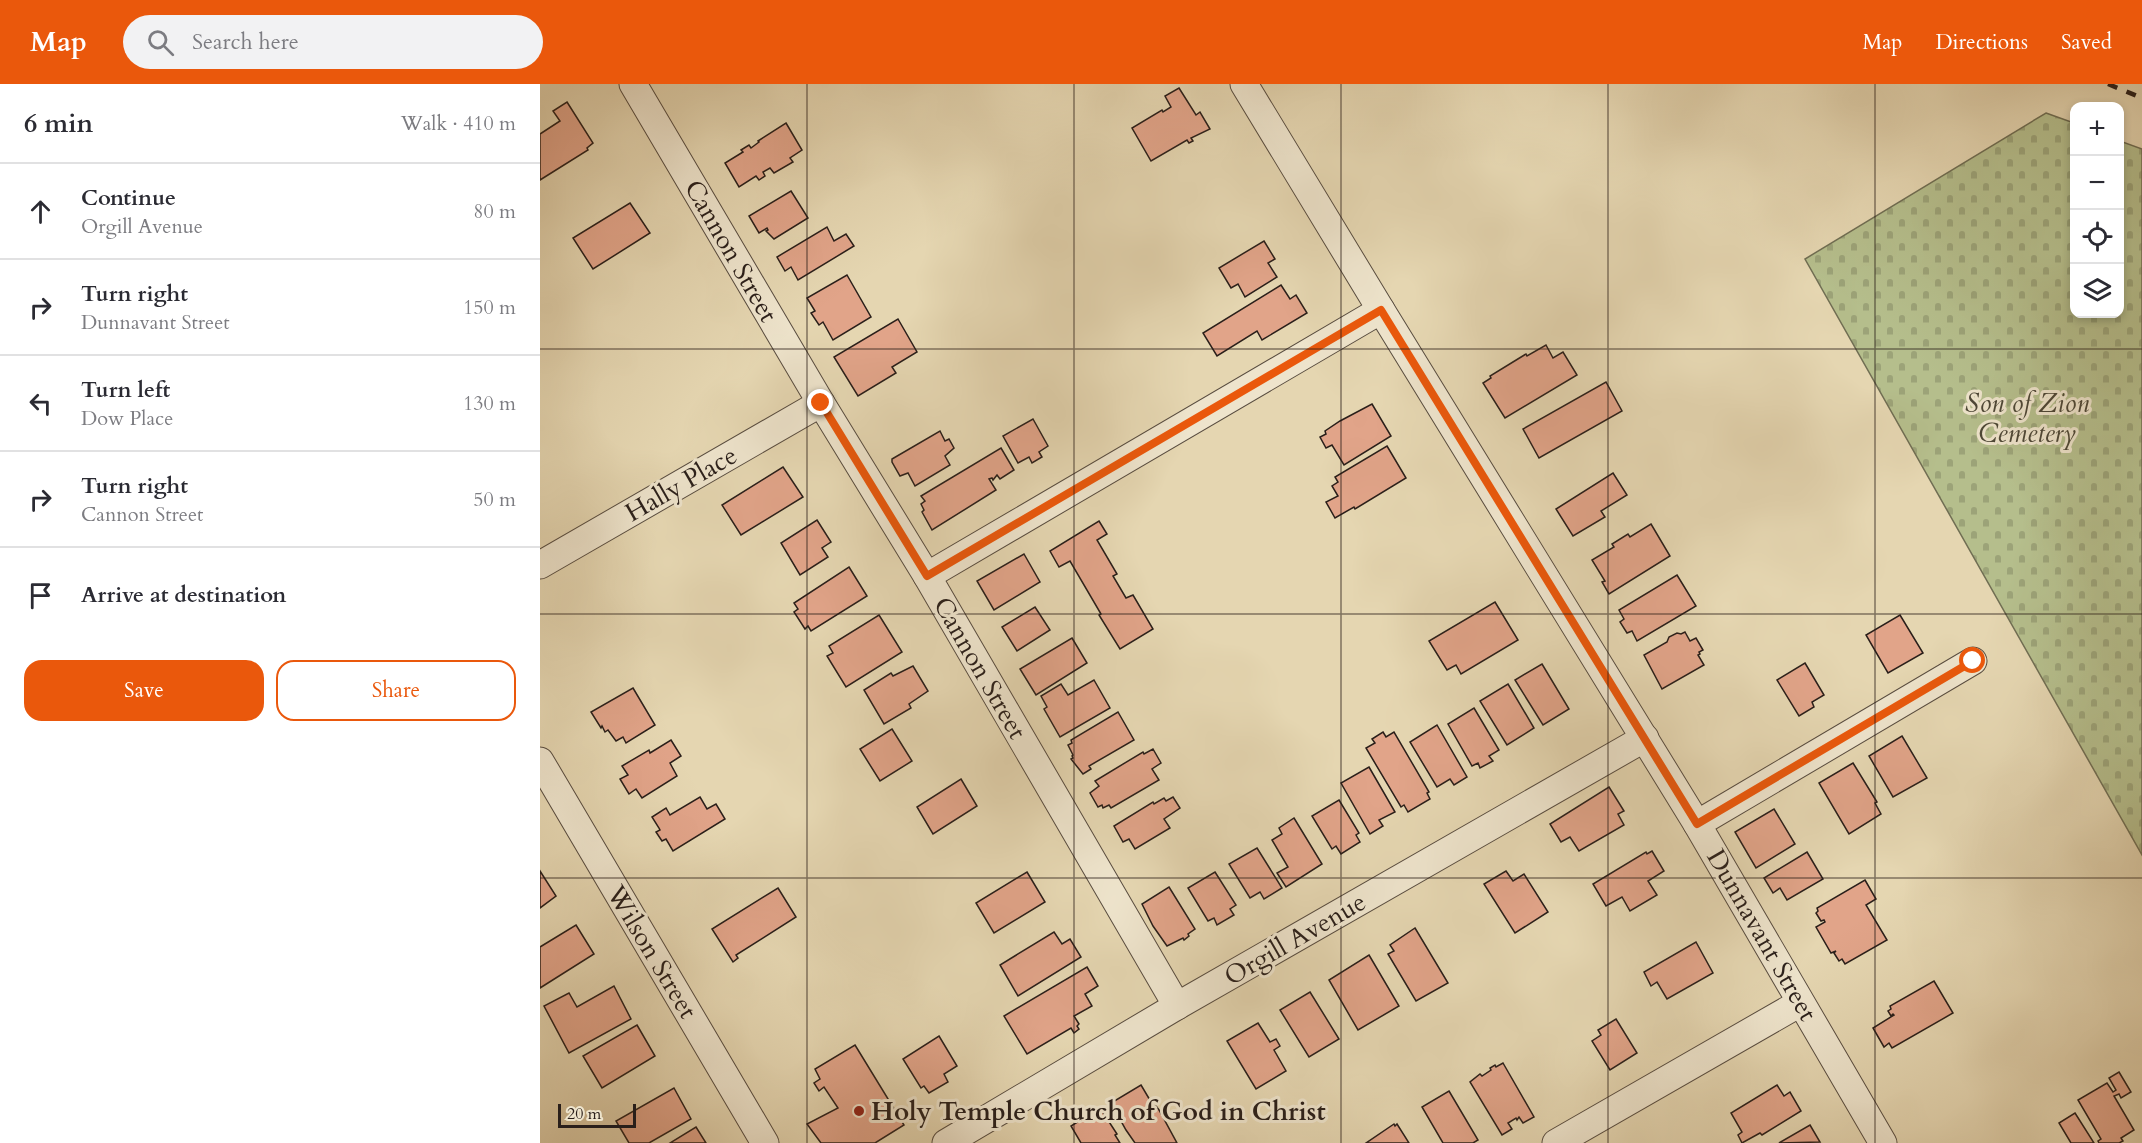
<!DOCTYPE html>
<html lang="en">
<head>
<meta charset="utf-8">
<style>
	body { margin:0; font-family:Cardo,serif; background:#f2f2f3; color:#2b2b33 }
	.controls { position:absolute; right:18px; top:18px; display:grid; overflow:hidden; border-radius:12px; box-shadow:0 3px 9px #0003 }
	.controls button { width:54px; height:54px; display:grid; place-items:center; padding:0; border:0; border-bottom:2px solid #e1e1e2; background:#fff; color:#2b2b33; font:30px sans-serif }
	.scale { position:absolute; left:18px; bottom:15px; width:78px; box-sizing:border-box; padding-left:6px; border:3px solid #2a1f1a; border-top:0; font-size:16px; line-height:21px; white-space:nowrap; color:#2a1f1a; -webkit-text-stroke:4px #eee4cc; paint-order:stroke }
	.stop { position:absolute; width:18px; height:18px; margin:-14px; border:4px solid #ea580c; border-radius:50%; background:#fff }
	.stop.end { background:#ea580c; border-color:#fff; box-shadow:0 2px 6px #0008 }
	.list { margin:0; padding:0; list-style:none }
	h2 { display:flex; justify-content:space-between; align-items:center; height:78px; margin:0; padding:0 24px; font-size:26px }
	h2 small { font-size:20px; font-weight:400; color:#7c7c81 }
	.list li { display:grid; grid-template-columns:39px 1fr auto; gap:18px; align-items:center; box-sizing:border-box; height:96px; padding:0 24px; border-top:2px solid #e1e1e2 }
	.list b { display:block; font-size:22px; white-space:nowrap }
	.list p { margin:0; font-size:20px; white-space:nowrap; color:#7c7c81 }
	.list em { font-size:20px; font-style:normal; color:#7c7c81 }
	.actions { display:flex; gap:12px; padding:18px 24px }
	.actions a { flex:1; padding:14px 0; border:2px solid #ea580c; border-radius:18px; text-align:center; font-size:21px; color:#ea580c }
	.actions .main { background:#ea580c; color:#fff }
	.icon { flex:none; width:33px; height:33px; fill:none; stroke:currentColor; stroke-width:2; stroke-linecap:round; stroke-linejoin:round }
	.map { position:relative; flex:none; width:1602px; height:1059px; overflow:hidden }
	header { display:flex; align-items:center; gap:36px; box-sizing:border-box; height:84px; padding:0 30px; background:#ea580c; color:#fff }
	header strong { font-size:28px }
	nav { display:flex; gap:33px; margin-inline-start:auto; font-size:21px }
	.search { width:420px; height:54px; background:#f2f2f3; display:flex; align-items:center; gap:15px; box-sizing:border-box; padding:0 21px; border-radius:33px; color:#7c7c81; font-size:22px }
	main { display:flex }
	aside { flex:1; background:#fff }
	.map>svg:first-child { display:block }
</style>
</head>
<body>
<header>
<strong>Map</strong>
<div class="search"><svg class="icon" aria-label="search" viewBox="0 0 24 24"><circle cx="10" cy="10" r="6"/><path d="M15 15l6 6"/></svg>Search here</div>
<nav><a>Map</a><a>Directions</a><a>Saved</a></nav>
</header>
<main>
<aside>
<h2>6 min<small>Walk · 410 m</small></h2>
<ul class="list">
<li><svg class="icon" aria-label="ahead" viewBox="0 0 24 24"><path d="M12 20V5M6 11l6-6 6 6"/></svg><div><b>Continue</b><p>Orgill Avenue</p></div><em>80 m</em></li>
<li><svg class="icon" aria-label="right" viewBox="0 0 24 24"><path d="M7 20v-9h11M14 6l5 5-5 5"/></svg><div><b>Turn right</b><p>Dunnavant Street</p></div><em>150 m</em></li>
<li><svg class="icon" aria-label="left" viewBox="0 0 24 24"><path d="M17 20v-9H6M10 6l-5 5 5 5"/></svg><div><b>Turn left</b><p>Dow Place</p></div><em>130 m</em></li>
<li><svg class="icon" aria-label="right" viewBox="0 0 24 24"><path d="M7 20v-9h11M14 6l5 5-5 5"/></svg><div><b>Turn right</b><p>Cannon Street</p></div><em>50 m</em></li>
<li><svg class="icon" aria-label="arrive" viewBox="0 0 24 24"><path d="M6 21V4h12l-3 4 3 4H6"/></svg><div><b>Arrive at destination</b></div></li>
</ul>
<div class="actions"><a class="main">Save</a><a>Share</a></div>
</aside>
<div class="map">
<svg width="1602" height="1059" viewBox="0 0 1602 1059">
	<defs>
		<pattern id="cemetery-stones" width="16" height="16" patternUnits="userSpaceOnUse" patternTransform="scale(1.5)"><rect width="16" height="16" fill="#b5be8c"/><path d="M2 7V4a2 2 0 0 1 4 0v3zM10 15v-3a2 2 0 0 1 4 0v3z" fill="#9ca378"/></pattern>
	</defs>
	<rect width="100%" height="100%" fill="#e5d6b1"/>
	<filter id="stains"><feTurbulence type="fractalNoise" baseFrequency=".00333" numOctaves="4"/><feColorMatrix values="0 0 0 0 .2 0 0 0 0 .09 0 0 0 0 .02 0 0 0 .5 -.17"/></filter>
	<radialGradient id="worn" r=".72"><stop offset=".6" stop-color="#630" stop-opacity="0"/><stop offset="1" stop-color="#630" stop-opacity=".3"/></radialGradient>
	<path fill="url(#cemetery-stones)" stroke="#706e53" stroke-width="1.5" d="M1506,29L1534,39V230H1580V57L1602,65V771L1265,175Z"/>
	<g fill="#e1a489" stroke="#2a1f1a" stroke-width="1.5">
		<path d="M639,4L656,31L660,28L670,45L651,54L653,57L649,59L647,56L611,77L592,44L622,26L623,28L631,23L625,12Z"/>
		<path d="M27,18L53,59L47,64L48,66L0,96V50L20,37L13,27Z"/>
		<path d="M246,39L262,66L250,74L253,78L234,89L230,84L223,88L225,92L219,96L216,92L199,103L185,79L203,68L201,66L209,61L211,64L219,58L218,57Z"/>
		<path d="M251,107L268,134L234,155L226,147L228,146L227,144L219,149L209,132Z"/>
		<path d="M90,119L110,149L53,185L33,154Z"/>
		<path d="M287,143L294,157L306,150L314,162L258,196L251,183L245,187L237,173Z"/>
		<path d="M724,157L735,175L728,179L737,193L705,213L698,200L691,204L679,184Z"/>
		<path d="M307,191L331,233L293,256L283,238L279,241L271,229L275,227L267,214Z"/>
		<path d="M741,201L750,215L756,211L767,229L722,256L717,247L677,272L663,249Z"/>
		<path d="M358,235L377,268L352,283L356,289L318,312L294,273Z"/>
		<path d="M1006,261L1013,274L1023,268L1037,291L965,334L943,299L951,294L950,292L986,270L987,272Z"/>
		<path d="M1066,298L1082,327L999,374L983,345Z"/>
		<path d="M832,320L851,352L804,381L792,361L786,364L780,353L786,350L785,347L800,337Z"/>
		<path d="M493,335L508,362L499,368L502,373L492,379L489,373L478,379L463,352Z"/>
		<path d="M400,347L405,357L409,355L414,364L405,372L410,381L375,402L368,389L360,392L352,378V375Z"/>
		<path d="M847,362L866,394L815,425L814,423L795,434L786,418L798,412L792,402L798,398L795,393Z"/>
		<path d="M461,364L474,386L460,395L457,391L453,396L452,394L449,395L456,406L392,446L382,428L384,426L381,420L385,417L381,412Z"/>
		<path d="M243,383L263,413L201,451L182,421Z"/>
		<path d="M1073,389L1087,411L1061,427L1065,433L1033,452L1016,425Z"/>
		<path d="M277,436L291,458L282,464L288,473L260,491L241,459Z"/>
		<path d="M559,437L567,450L557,456L577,490L573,492L586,514L593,511L613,545L580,565L559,531L561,530L530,477L519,483L510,467Z"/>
		<path d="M1111,440L1130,472L1069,510L1062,498L1065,497L1052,476L1074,463L1072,460L1088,450L1090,453Z"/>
		<path d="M484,470L500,498L454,526L437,497Z"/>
		<path d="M309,483L327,512L271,547L268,542L265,545L254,528L258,525L254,519Z"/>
		<path d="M1137,491L1156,522L1097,557L1092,547L1087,549L1080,538L1084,535L1079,526Z"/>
		<path d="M955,518L978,556L921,590L916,581L907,586L889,557Z"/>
		<path d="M495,523L510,546L477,567L462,543Z"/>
		<path d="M339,531L362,568L306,603L287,572L293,569L289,562Z"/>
		<path d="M1360,531L1383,569L1348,589L1326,551Z"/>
		<path d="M1145,548L1150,557L1156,554L1163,566L1159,568L1160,570L1158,571L1164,581L1122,605L1104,571L1127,558L1129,553L1137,549L1141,550Z"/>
		<path d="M532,554L547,579L496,611L480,585Z"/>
		<path d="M1265,579L1284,611L1272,618L1274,623L1259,632L1237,596Z"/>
		<path d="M1002,580L1029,625L1003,641L975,596Z"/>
		<path d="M373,582L388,607L369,620L371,624L344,640L324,606L351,589L353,592Z"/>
		<path d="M554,596L570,624L520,653L504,625L507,623L501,612L521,600L528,611Z"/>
		<path d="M968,600L994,644L967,661L940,617Z"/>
		<path d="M93,604L115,641L86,659L83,653L76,657L68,646L65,648L62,642L61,644L51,628Z"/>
		<path d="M934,624L959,666L949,672L953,677L940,684L938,679L932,682L908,640Z"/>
		<path d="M578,628L594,656L549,682L551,685L543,690L531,675L533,674L532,672L533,671L528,661L532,659L531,656Z"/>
		<path d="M897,641L927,693L914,701L910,695L897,703L870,658Z"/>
		<path d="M352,645L372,677L340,697L320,665Z"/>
		<path d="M843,648L846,653L854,648L889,708L887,709L890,715L868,728L864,721L861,723L826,664L835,659L832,655Z"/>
		<path d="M1362,652L1387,694L1353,713L1329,672Z"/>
		<path d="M131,656L141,672L130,679L137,692L102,714L96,705L89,710L80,695L88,691L82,682L109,666L110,669Z"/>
		<path d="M613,665L621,679L612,685L619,696L571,724L569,721L563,724L562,721L558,723L550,709L559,702L555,697L603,668L604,670Z"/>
		<path d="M1313,679L1337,718L1335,719L1341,730L1309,750L1279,699Z"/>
		<path d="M829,683L855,728L839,736L843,742L830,750L801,699Z"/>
		<path d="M421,695L437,722L393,750L377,723Z"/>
		<path d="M1069,703L1084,727L1078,730L1084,741L1039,767L1030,753L1021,758L1010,740Z"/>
		<path d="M160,713L167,725L176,720L185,735L133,767L126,755L122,757L116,748L120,746L119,744L112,733L126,724L130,731Z"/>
		<path d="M633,713L640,724L624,735L630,744L595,765L589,755L583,758L574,742L613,718L614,720L624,714L626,717Z"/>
		<path d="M799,716L819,749L816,751L820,758L801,770L796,762L792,765L772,732Z"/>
		<path d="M1234,725L1255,760L1216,784L1195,748Z"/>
		<path d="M754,734L782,780L746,803L737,789L748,783L732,756L742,750L739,744Z"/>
		<path d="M717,764L742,804L724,815L720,808L710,814L689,780Z"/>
		<path d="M1112,767L1124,787L1108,797L1117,811L1090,827L1082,813L1066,822L1053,800L1106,768L1107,770Z"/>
		<path d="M1267,768L1283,795L1247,816L1240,804L1233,809L1224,794Z"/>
		<path d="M0,787L16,812L0,824Z"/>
		<path d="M966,787L973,797L984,790L1008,828L975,849L944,800Z"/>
		<path d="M487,788L505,818L454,849L436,819Z"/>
		<path d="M675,788L696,821L690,825L694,831L677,841L674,834L668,837L648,804Z"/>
		<path d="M1325,796L1336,815L1326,821L1347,856L1305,880L1302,875L1299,877L1294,869L1296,867L1291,869L1276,843L1285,838L1284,836L1281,837L1276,829L1278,827L1277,824Z"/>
		<path d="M629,803L655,845L648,850L649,852L644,856L643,854L627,862L613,842L602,820Z"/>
		<path d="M238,804L256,833L196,871L198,874L193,878L172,845Z"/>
		<path d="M36,841L54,870L0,904V863Z"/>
		<path d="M875,844L908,899L876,917L848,870L854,867L850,861Z"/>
		<path d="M514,848L522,860L530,855L541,873L478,912L460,881Z"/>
		<path d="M1156,858L1173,889L1127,915L1117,898L1111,902L1104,888Z"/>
		<path d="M829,871L859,922L818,946L789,896Z"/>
		<path d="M547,883L558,902L545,910L552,922L534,932L539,940L537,942L539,945L534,949L531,944L487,970L464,932Z"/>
		<path d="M1394,897L1413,929L1352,964L1349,959L1344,963L1333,944L1354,931L1353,930L1351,932L1348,927L1351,925L1350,922Z"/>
		<path d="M74,902L91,935L29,969L4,922L29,909L37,923Z"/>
		<path d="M770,908L799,955L769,973L740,926Z"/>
		<path d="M1076,935L1097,969L1070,986L1052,957L1061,951L1058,946Z"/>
		<path d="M718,939L730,958L736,955L740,962L734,966L746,987L716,1005L687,957Z"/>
		<path d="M97,941L115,972L62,1004L43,972Z"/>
		<path d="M399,952L417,982L404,990L408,998L389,1009L384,1002L381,1004L363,975Z"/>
		<path d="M315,961L364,1041L335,1059H281L267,1040L298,1024L284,1003L279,1007L274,999L280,995L275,985Z"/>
		<path d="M963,979L994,1033L983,1039L979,1033L977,1036L976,1034L968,1039L972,1045L962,1051L930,998L940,990L942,992L951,986L950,984L955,981L956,983Z"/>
		<path d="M1579,988L1591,1008L1581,1014L1579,1010L1574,1012L1594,1046L1581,1054L1583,1057L1579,1059H1559L1558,1057L1561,1055L1538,1016L1567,999L1573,1008L1576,1006L1569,994Z"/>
		<path d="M601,1001L614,1023L616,1022L619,1026L637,1059H595L586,1046L571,1019Z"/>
		<path d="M1237,1001L1244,1012L1250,1008L1261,1027L1222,1051L1220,1049L1202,1059L1198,1051L1202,1048L1191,1029Z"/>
		<path d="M134,1004L151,1035L109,1059H89L76,1037Z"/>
		<path d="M909,1007L938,1056L933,1059H903L882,1023Z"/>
		<path d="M560,1024L577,1050L575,1051L580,1059H541L531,1042Z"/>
		<path d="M1535,1029L1554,1059H1531L1519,1039Z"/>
		<path d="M854,1040L855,1042L857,1040L869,1059H826Z"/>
		<path d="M1270,1041L1280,1058L1239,1059Z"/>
		<path d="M156,1043L166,1059H130Z"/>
	</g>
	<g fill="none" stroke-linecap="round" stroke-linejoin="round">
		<defs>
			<g id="minor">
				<path d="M93,0L281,319L387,492L637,922"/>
				<path d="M704,0L841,226L1157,740L1343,1059"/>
				<path d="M0,481L281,319"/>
				<path d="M387,492L841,226"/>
				<path d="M0,677L225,1059"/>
				<path d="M1157,740L1433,577"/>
				<path d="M406,1059L637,922L1105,654"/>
				<path d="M1016,1059L1260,919"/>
			</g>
		</defs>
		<use href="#minor" stroke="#594d40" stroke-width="29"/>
		<use href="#minor" stroke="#eee4cc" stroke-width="27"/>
		<path stroke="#2a1f1a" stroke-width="4.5" stroke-dasharray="10 10" stroke-linecap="butt" d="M1568,0L1602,14"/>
	</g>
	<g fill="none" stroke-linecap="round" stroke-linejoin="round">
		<path stroke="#ea580c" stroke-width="8" d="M281,319L387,492L841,226L1157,740L1433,577"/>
	</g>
	<path fill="none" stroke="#2a1f1a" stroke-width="1.5" stroke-opacity="0.55" d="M267,0V1059M534,0V1059M801,0V1059M1068,0V1059M1335,0V1059M0,265H1602M0,530H1602M0,794H1602"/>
	<circle fill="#8f2418" stroke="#eee4cc" stroke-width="2" cx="319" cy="1027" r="6"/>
	<g text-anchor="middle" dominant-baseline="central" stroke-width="6" stroke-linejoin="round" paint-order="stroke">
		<g font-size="26" fill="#2a1f1a" stroke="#eee4cc">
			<text transform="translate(191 167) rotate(60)">Cannon Street</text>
			<text transform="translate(141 400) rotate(-30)">Hally Place</text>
			<text transform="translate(440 584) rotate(60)">Cannon Street</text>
			<text transform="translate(1222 851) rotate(60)">Dunnavant Street</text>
			<text transform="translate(755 855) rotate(-30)">Orgill Avenue</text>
			<text transform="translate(112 868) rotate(59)">Wilson Street</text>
		</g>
		<g font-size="26" font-style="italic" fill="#4d4736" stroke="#eee4cc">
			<text x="1487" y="319">Son of Zion<tspan x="1487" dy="30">Cemetery</tspan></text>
		</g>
		<g font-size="26" font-weight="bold" fill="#2a1f1a" stroke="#eee4cc" text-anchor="start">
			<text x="331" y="1027">Holy Temple Church of God in Christ</text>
		</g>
	</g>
	<rect width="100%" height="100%" filter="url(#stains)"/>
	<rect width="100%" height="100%" fill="url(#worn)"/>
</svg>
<div class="controls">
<button>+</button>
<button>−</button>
<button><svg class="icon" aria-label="locate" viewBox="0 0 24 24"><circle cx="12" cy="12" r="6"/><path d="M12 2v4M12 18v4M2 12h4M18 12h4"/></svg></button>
<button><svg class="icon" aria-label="layers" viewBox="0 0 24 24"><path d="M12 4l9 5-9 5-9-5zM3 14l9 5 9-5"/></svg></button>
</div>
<div class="scale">20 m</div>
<div class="stop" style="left:1433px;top:577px"></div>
<div class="stop end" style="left:281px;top:319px"></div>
</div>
</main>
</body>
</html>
